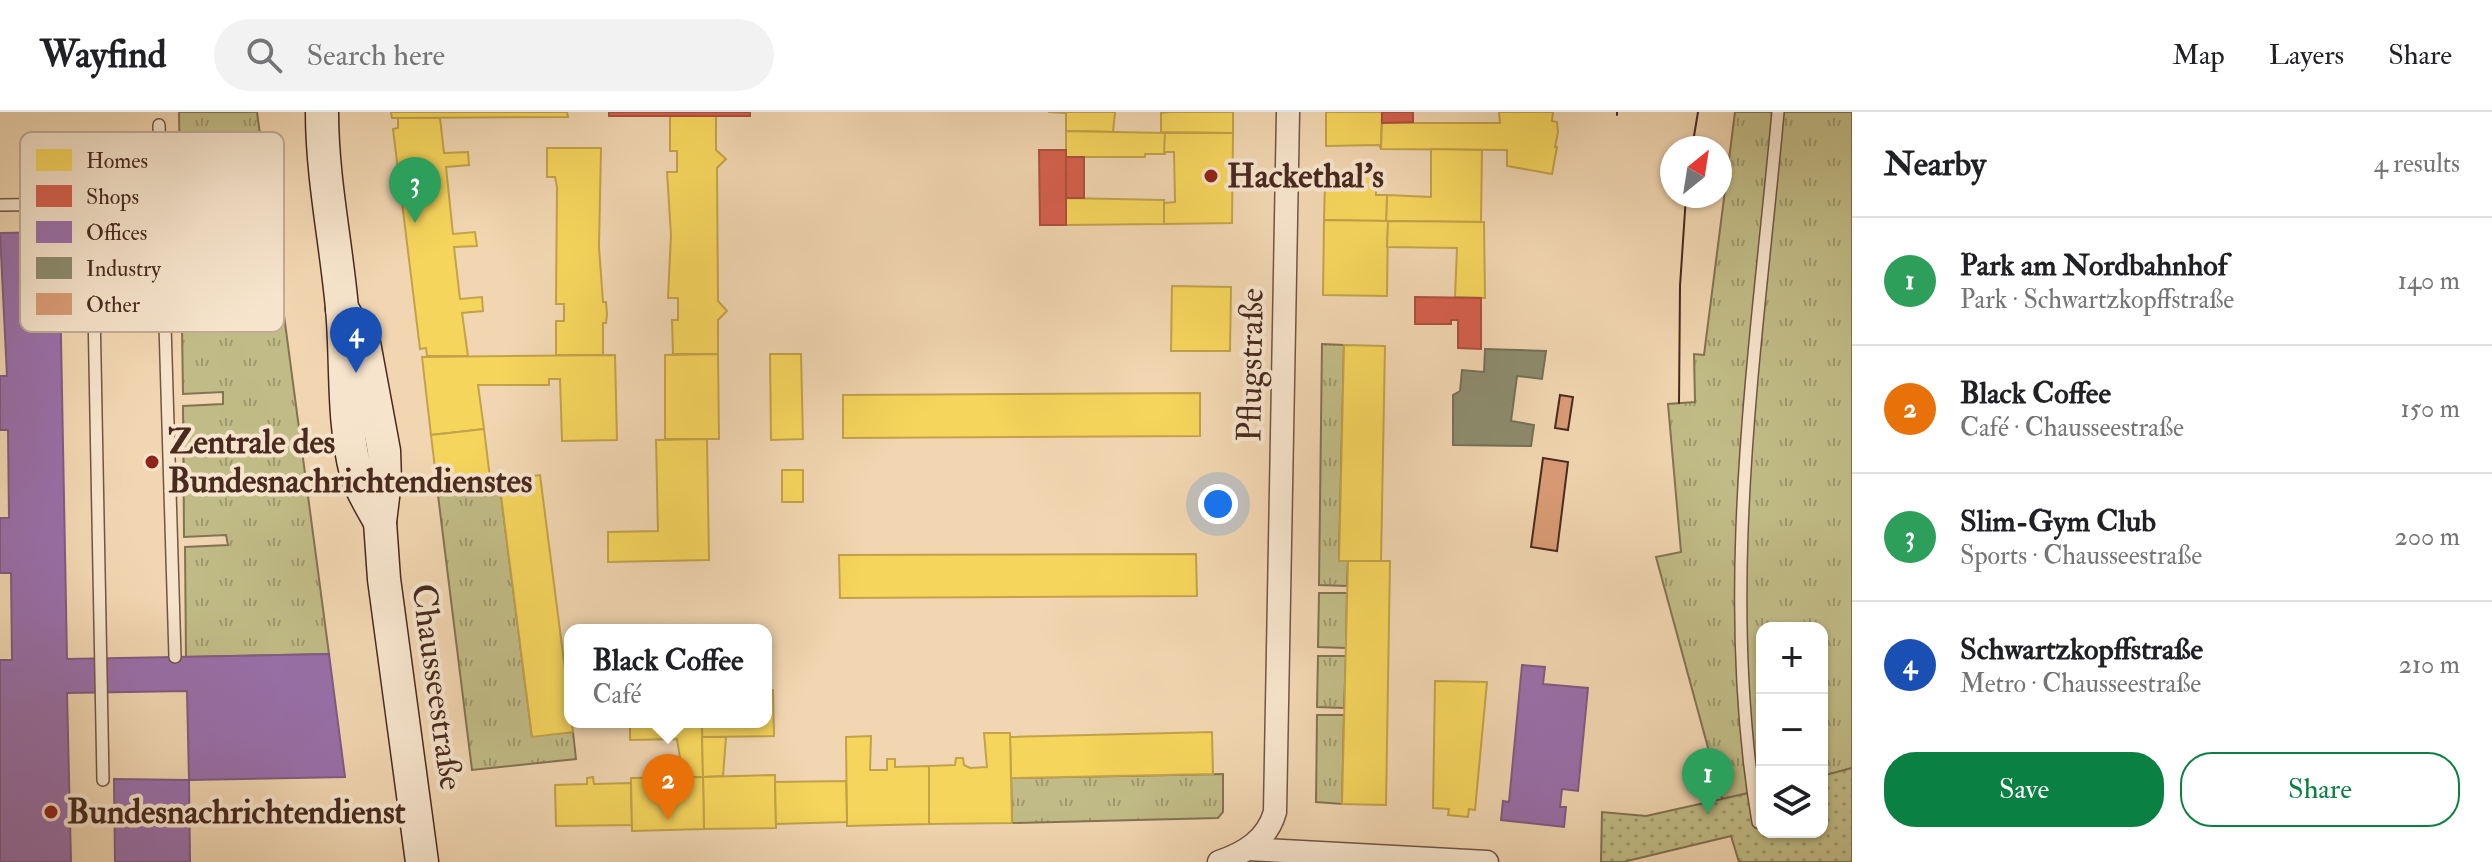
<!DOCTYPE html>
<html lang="en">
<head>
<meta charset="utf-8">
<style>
	body { margin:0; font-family:"IM FELL Double Pica",serif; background:#f2f2f2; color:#202124 }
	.controls { position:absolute; right:24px; bottom:24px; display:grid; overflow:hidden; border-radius:16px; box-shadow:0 2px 6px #0004 }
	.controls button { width:72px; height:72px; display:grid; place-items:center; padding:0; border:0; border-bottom:2px solid #e0e0e0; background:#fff; color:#202124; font:40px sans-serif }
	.compass { position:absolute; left:1660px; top:24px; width:72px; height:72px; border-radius:50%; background:#fff; box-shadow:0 2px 6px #0004; rotate:30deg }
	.you { position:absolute; left:1218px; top:392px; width:28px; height:28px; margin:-20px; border:6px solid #fff; border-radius:50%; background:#1a73e8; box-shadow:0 0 0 12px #1a73e833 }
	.badge { display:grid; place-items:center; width:52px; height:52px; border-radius:50%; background:#0b8043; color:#fff; font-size:26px; font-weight:700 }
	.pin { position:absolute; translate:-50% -66px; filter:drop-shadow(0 2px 4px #0008) }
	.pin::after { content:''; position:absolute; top:42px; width:28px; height:24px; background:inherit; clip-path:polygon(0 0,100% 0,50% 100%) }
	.popup { position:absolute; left:564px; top:512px; width:208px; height:104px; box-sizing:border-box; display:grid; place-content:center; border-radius:16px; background:#fff; filter:drop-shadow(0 2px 6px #0005); font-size:26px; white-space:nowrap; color:#757577 }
	.popup b { font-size:30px; color:#202124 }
	.popup::after { content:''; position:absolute; left:50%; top:100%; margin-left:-16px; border:16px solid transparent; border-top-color:#fff }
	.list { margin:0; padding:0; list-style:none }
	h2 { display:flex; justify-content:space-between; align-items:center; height:104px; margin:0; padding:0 32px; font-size:34px }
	h2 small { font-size:26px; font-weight:400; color:#757577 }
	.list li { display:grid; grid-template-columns:52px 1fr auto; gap:24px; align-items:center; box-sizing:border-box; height:128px; padding:0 32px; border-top:2px solid #e0e0e0 }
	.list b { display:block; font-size:30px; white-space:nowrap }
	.list p { margin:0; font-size:26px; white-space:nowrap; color:#757577 }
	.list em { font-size:26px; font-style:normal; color:#757577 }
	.actions { display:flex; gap:16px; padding:24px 32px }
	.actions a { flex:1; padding:18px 0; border:2px solid #0b8043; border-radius:32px; text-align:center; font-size:28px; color:#0b8043 }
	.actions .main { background:#0b8043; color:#fff }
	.icon { flex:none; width:44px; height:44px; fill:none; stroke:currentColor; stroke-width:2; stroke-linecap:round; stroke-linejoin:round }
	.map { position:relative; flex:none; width:1852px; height:750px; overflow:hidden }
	header { display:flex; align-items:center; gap:48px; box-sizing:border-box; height:112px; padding:0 40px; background:#fff; border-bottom:2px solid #e0e0e0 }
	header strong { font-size:38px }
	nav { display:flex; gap:44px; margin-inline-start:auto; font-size:28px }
	.search { width:560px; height:72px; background:#f2f2f2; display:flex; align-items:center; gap:20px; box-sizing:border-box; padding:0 28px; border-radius:44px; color:#757577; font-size:30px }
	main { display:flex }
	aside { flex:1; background:#fff }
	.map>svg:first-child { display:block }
</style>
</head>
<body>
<header>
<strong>Wayfind</strong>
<div class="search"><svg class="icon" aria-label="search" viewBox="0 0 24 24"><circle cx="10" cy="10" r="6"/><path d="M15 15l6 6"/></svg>Search here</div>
<nav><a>Map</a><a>Layers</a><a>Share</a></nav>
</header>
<main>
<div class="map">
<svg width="1852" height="750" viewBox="0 0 1852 750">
	<defs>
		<pattern id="grass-tufts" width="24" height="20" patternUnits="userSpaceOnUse" patternTransform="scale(2)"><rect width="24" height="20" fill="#c1bc87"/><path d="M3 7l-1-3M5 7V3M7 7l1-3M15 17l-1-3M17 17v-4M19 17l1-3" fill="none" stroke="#9f996e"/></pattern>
		<pattern id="park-dots" width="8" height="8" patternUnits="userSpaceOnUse" patternTransform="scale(2)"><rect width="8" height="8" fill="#c1bc87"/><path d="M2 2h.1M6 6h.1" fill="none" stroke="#9f996e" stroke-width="1.8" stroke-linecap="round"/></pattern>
	</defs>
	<rect width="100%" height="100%" fill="#f1d6b1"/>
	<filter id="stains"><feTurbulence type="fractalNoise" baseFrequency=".0025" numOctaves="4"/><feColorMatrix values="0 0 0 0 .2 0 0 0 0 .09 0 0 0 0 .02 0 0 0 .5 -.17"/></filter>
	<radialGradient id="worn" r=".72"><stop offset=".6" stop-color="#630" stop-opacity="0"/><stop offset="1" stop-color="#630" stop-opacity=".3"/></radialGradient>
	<g fill="url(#grass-tufts)" stroke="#847353" stroke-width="2">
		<path d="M179,0H257L329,542L186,545L185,435L228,433L226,423L184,425L183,294L223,292V280L183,282L181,151L211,149V136L181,138Z"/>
		<path d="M1735,0H1852V656L1822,664V516H1762V678L1722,687L1656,445L1681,440L1668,292L1695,290L1694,242L1704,243Z"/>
		<path d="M1322,232L1344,233L1339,448L1348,449L1347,474L1319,473Z"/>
		<path d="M499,368L532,624L573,620L576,647L472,658L437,375Z"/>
		<path d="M1319,481H1347L1346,536L1318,535Z"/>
		<path d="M1318,544H1346L1344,596L1317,595Z"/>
		<path d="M1317,603H1344L1342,692L1316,690Z"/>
		<path d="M1223,662V700L1218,706L1012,711L1011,666Z"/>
	</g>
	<path fill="url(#park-dots)" stroke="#847353" stroke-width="2" d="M1852,656V750H1739L1731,724L1623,750H1601L1602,700L1646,704L1762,678V720H1822V664Z"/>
	<g fill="#f6d55c" stroke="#c2a24a" stroke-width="2">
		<path d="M391,0H567L568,5L392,6Z"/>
		<path d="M1048,0H1115L1113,20L1066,19V1Z"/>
		<path d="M1170,0H1233V21L1161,20V1Z"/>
		<path d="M1326,0H1382L1381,37L1379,33L1326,34Z"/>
		<path d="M1499,0H1553L1552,9L1557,10L1558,20L1555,35H1557L1552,62L1507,54V38L1381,37L1382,11H1500Z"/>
		<path d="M670,4H716V38L726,47L717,56L718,189L727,199L718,208V242H673L672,208H678V186H668L671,123L667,60H677V39H670Z"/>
		<path d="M398,6H440L444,41L468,40L469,53L446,55L453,122L475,120L477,134L454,135L460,187L482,185L483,199L462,201L468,244H427L426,236L420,237L393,17L398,16Z"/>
		<path d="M1066,19L1165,21V42H1145V45H1066Z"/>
		<path d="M1165,21H1233L1232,111L1164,112V91L1175,90L1174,40H1164Z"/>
		<path d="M547,36H601L599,135L603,190H606L607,202L606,211H603V243H556V209H564V192H556L557,75L555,65H547Z"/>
		<path d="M1431,37L1482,38L1481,110L1386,109L1387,83L1431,85Z"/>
		<path d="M1348,58L1376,59V83H1387L1386,109L1324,108L1325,70L1348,69Z"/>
		<path d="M1066,86L1164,88V112L1066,113Z"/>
		<path d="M1324,108L1388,109L1387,184L1323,183Z"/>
		<path d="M1388,109L1484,110L1485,186L1455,185L1457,136L1387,135Z"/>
		<path d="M1172,174L1231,175L1230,239H1171Z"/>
		<path d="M1344,233L1385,234L1381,449H1339Z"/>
		<path d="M718,242L719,327H665V243Z"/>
		<path d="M770,242H801L803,327L771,328Z"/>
		<path d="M615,243L617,328L562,329L560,267H549V273H478L484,317L431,323L422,245Z"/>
		<path d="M1200,281V324L843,326V283Z"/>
		<path d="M484,317L490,366L437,373L431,323Z"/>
		<path d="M707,327L709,448L608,450V420L658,419L656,328Z"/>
		<rect x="782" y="358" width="21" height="32"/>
		<path d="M540,363L573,620L532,625L499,368Z"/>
		<path d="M1196,442L1197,484L840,486L839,443Z"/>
		<path d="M1348,449H1390L1386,693L1342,692Z"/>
		<path d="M1435,569L1487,570L1475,698L1469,697L1468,705L1448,703L1449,697L1433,696Z"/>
		<path d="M766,578H773L774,624L702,625V610H766Z"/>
		<path d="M630,610H702L703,665H683L677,627L630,628Z"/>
		<path d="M1212,620L1213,662L1011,666L1010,625Z"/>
		<path d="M984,621H1010L1012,711L929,712V654L955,653L956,646H963L964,653L970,656L987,655Z"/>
		<path d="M871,624L870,658H887V647H895V655L929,654V712L847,714L846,625Z"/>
		<path d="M702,625H726L723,664L703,665Z"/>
		<path d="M775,663L776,716L704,717L703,665Z"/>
		<path d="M593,665L594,672L631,671L632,713L556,714L555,673L587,672V666Z"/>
		<path d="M703,665L704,717L632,719L631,666Z"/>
		<path d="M846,669L847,710L776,712L775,670Z"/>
	</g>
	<g fill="#d6604d" stroke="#ab503f" stroke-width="2">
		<rect x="609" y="0" width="141" height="4"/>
		<path d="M1382,0H1413V10L1382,11Z"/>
		<path d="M1039,38H1066V113H1040Z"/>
		<rect x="1066" y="45" width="18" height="41"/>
		<path d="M1415,185L1481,186V237L1458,236V208H1451V212H1415Z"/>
	</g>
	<g fill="#9970ab" stroke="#815b81" stroke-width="2">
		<path d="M59,120L67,547L329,542L345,665L189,668L187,579L67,581L71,750H0V548H12L11,461H0V406H9L8,318H0V264H7L0,121Z"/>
		<path d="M1522,553L1545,555L1543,572L1588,576L1578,679L1562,677L1560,695H1566L1564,715L1501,708L1503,689L1509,690Z"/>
		<path d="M114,667L189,668L190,750H115Z"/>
	</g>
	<path fill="#8c8c6e" stroke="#786f56" stroke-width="2" d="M1485,237L1546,239L1542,267L1517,264L1511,309L1534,313L1531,334L1453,333V283L1460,279L1462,258L1484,260Z"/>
	<g fill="#da9c76" stroke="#482a1f" stroke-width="2">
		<path d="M1560,283L1573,285L1568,318L1555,316Z"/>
		<path d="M1543,346L1568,350L1557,439L1531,435Z"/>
	</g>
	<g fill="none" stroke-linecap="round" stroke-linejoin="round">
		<defs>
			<g id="service">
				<path d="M159,13L175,545"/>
				<path d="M0,93L92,92L103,668"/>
				<path d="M1758,710C1718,475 1757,234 1778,0"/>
			</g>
			<g id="minor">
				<path d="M1248,737L1487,750"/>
				<path d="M1219,750C1245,741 1267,728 1275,700L1288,0"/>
			</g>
			<g id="secondary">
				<path d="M322,0C322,66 336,130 342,196C347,250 342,307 356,361C360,377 372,395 380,410"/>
				<path d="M342,197L364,231L384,339L385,369L380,410L384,467L422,750"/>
			</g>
		</defs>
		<use href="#service" stroke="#725544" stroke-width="14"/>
		<use href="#minor" stroke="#725544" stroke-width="25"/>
		<use href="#secondary" stroke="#482a1f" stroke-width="35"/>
		<use href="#service" stroke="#f6e4cc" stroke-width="11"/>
		<use href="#minor" stroke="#f6e4cc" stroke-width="22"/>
		<use href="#secondary" stroke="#f6e4cc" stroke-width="32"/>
		<g stroke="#482a1f" stroke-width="2">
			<path d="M1617,3V0"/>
			<path d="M1692,36L1698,0"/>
			<path d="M1679,291L1680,174L1686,84"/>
		</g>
	</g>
	<g fill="#8f2418" stroke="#f6e4cc" stroke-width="3">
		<circle cx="1211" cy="64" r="8"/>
		<circle cx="152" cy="350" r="8"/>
		<circle cx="51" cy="700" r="8"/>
	</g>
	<g text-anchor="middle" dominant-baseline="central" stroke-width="8" stroke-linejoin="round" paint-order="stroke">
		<g font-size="34" font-weight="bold" fill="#482a1f" stroke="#f6e4cc" text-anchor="start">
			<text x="1227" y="64">Hackethal's</text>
			<text x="168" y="330">Zentrale des<tspan x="168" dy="39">Bundesnachrichtendienstes</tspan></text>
			<text x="67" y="700">Bundesnachrichtendienst</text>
		</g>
		<g font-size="34" fill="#482a1f" stroke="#f6e4cc">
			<text transform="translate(1251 253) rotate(-89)">Pflugstraße</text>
			<text transform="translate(437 575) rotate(82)">Chausseestraße</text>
		</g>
	</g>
	<rect x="20" y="20" width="264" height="200" rx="12" fill="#f6e4cc" stroke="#c2ac98" stroke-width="2"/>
	<rect x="36" y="37" width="36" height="22" fill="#f6d55c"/>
	<rect x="36" y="73" width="36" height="22" fill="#d6604d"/>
	<rect x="36" y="109" width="36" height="22" fill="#9970ab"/>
	<rect x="36" y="145" width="36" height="22" fill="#8c8c6e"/>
	<rect x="36" y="181" width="36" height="22" fill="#da9c76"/>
	<g font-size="22" fill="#482a1f">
		<text x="86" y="56">Homes</text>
		<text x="86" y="92">Shops</text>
		<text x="86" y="128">Offices</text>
		<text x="86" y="164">Industry</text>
		<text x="86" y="200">Other</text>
	</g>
	<rect width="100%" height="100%" filter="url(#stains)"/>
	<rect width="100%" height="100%" fill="url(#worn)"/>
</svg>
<div class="controls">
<button>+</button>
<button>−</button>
<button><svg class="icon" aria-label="layers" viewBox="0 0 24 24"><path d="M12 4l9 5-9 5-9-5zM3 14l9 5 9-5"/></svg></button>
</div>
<svg class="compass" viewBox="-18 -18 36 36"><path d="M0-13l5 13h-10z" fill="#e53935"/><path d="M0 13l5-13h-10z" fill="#757577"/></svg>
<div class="you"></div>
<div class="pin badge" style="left:1708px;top:702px;background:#2e9e5b">1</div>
<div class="pin badge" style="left:668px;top:708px;background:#e8710a">2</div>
<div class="popup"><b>Black Coffee</b>Café</div>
<div class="pin badge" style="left:415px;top:111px;background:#2e9e5b">3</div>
<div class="pin badge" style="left:356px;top:261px;background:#1a4fb4">4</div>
</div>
<aside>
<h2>Nearby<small>4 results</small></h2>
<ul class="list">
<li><span class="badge" style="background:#2e9e5b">1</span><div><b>Park am Nordbahnhof</b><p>Park · Schwartzkopffstraße</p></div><em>140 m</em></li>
<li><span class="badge" style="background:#e8710a">2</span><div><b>Black Coffee</b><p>Café · Chausseestraße</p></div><em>150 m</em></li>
<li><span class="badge" style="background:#2e9e5b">3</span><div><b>Slim-Gym Club</b><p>Sports · Chausseestraße</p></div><em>200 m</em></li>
<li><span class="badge" style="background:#1a4fb4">4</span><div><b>Schwartzkopffstraße</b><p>Metro · Chausseestraße</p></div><em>210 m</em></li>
</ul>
<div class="actions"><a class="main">Save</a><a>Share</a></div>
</aside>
</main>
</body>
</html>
